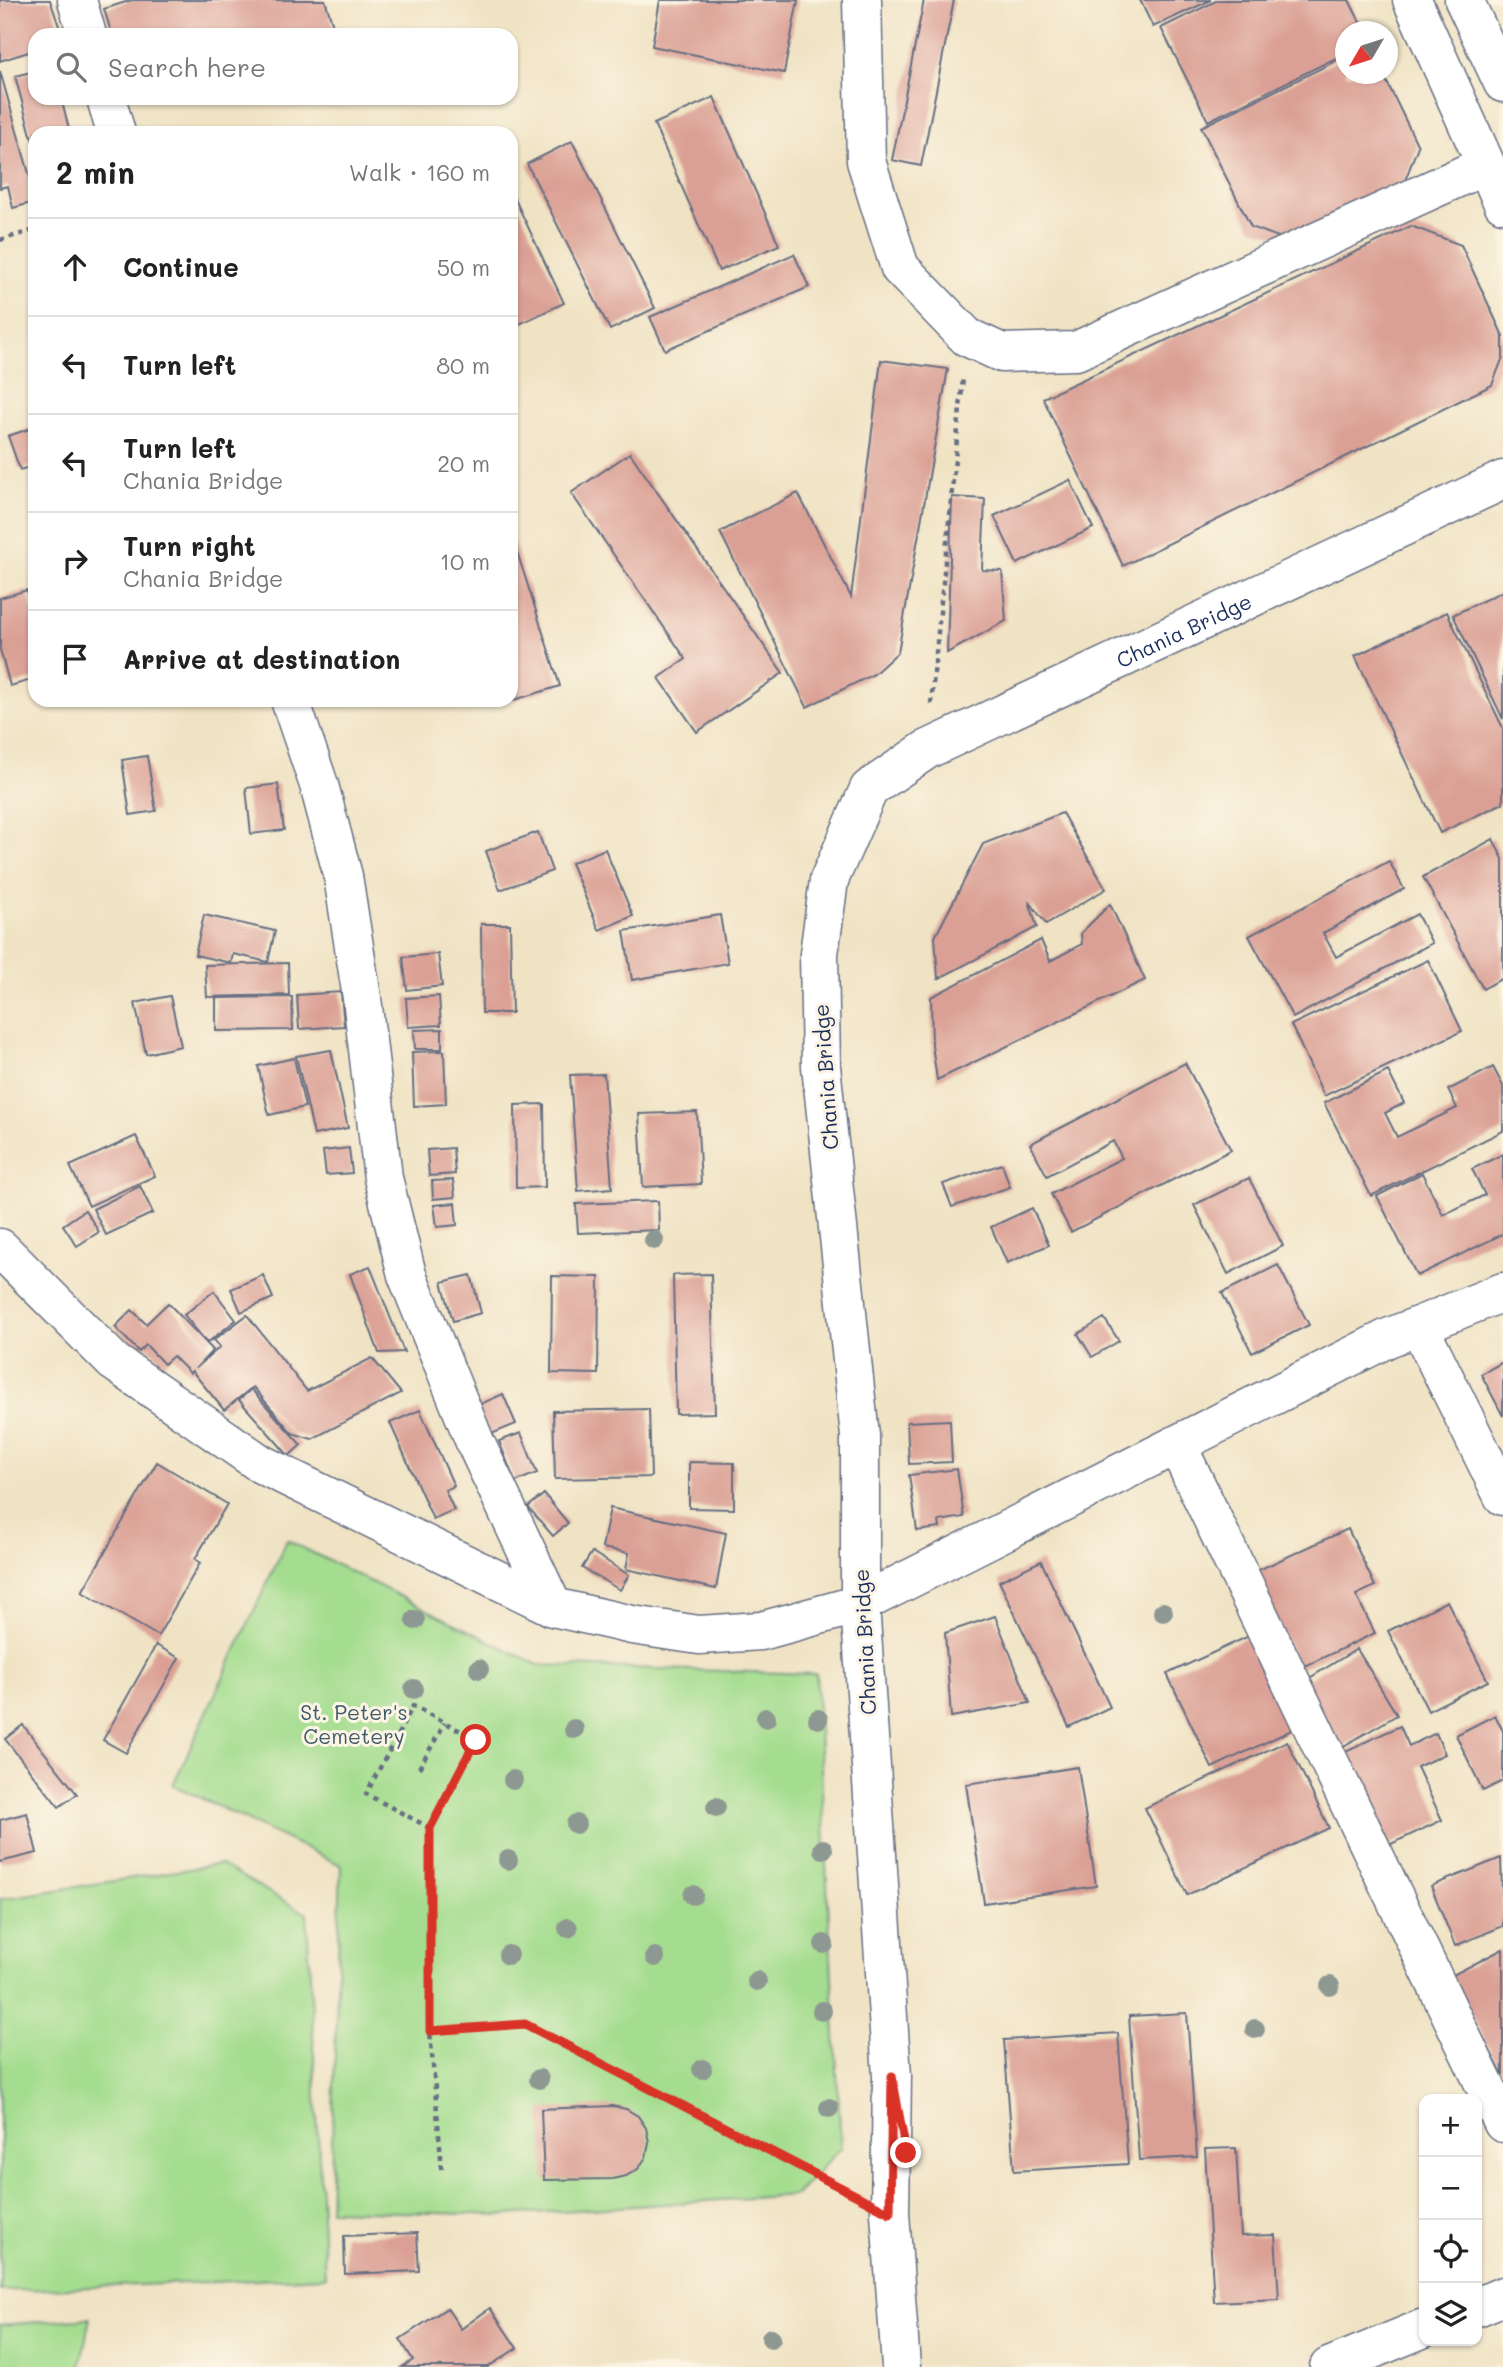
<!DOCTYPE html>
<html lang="en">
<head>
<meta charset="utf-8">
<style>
	body { margin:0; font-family:Mali,sans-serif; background:#f6f6f6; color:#222 }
	.controls { position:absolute; right:21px; bottom:21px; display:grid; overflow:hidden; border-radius:14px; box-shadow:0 2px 5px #0004 }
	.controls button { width:63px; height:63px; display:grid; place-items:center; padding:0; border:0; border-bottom:2px solid #e0e0e0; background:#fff; color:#222; font:35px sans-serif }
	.compass { position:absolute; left:1335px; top:21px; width:63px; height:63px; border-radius:50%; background:#fff; box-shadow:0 2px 5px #0004; rotate:231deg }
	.stop { position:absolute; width:21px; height:21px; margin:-16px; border:5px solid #d93025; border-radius:50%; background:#fff }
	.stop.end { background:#d93025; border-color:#fff; box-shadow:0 2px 7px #0008 }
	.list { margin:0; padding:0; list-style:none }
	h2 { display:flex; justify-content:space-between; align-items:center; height:91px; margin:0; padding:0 28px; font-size:30px }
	h2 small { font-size:23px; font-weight:400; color:#767676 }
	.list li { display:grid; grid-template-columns:46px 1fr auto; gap:21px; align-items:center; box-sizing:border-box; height:98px; padding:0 28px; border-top:2px solid #e0e0e0 }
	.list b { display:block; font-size:26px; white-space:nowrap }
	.list p { margin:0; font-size:23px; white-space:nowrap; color:#767676 }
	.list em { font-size:23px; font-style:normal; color:#767676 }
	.icon { flex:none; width:38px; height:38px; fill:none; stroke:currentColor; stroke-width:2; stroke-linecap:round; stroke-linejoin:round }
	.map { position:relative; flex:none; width:1503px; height:2367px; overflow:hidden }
	.search { position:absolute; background:#fff; box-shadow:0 2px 5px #0004; left:28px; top:28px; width:490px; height:77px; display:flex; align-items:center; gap:18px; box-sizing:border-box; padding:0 24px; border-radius:21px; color:#767676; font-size:26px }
	.panel { position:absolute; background:#fff; box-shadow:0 2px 5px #0004; left:28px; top:126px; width:490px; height:581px; border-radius:21px }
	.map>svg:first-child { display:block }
</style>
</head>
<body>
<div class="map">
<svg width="1503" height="2367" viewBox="0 0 1503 2367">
	<rect width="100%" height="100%" fill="#fcf5e5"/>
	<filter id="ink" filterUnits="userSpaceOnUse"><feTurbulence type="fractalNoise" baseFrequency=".0143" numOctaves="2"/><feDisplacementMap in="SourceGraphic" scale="14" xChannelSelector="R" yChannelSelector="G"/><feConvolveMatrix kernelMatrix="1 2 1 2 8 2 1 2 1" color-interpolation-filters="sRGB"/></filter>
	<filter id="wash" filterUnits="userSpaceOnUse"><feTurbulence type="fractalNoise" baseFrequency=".00686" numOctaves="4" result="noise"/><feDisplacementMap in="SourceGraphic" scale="28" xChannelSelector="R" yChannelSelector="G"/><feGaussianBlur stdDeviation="1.57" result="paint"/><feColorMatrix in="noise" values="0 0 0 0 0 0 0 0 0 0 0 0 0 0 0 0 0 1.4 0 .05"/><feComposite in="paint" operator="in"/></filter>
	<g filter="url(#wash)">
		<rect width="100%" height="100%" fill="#f0e3c4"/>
		<g fill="#a4dd8f" stroke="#608676" stroke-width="2">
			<path d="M287,1540L538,1665L816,1674L841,2148L795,2195L505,2215L330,2210L341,1865L173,1785Z"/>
			<path d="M220,1864L307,1914L325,2277L0,2291V1899Z"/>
			<path d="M90,2318L80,2367H0V2325Z"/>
		</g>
		<g id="blocks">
			<g fill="#dba095">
				<path d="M0,0H50L62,35H35V50L0,61Z"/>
				<path d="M132,0H325L336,35H112L104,9Z"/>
				<path d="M660,0H798L784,73L652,46Z"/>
				<path d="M924,0H954L921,166L892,160Z"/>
				<path d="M1140,0H1211L1153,27Z"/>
				<path d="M1218,0H1349L1365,32H1346V53L1208,121L1161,28Z"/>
				<path d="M1346,56V74H1383L1418,146L1400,194L1300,245L1251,227L1201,127Z"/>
				<path d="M0,71L35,195V202L13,208L8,186L0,188Z"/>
				<path d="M35,71V98H61L70,133H35L34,146L15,76Z"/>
				<path d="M714,97L779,245L719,271L654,124Z"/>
				<path d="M572,141L655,308L610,330L527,164Z"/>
				<path d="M511,191L564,303L511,328Z"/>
				<path d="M1411,226L1461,245L1503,336V357L1492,385L1123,566L1043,398Z"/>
				<path d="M794,254L809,287L665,350L650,317Z"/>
				<path d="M881,360L948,369L898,652L874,674L807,707L720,532L798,493L851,597Z"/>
				<path d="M35,427V465L20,470L8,436Z"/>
				<path d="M630,453L783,673L697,732L659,678L686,659L571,493Z"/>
				<path d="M1070,480L1093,528L1017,564L994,516Z"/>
				<path d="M952,497L985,499L982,570L1002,571L1006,621L947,653Z"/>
				<path d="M512,536L560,686L511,701V537Z"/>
				<path d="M27,590L35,618V679L10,686L0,649V598Z"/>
				<path d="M1503,591V719L1453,615Z"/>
				<path d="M1447,612L1503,728V803L1440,833L1355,656Z"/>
				<path d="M147,756L156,811L130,815L122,760Z"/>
				<path d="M278,784L284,830L251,834L246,788Z"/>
				<path d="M1062,813L1106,889L1046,924L1029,901L1037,927L938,979L935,937L983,844Z"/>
				<path d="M538,832L552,871L500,890L486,851Z"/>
				<path d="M1493,839L1503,859V978L1483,989L1423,877Z"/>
				<path d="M605,849L633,916L599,930L571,863Z"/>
				<path d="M1389,861L1404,889L1323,933L1336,957L1417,914L1432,943L1293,1018L1249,936Z"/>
				<path d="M1110,904L1145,980L937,1080L932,1045L931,997L1041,940L1050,961L1082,944L1081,933Z"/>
				<path d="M204,915L275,931L268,962L233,954L231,963L195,955Z"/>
				<path d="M720,915L728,963L632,980L624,931Z"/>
				<path d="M481,924H510L512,1013H482Z"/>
				<path d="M438,954L442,986L407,990L403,957Z"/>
				<path d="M1428,960L1462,1031L1324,1096L1291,1025Z"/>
				<path d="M288,963L289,995L207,997L205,965Z"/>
				<path d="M341,992L344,1026L299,1029L297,995Z"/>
				<path d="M170,996L181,1046L146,1054L135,1003Z"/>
				<path d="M439,996L441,1025L408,1027L406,998Z"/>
				<path d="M292,997L293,1030L216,1031V998Z"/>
				<path d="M442,1029V1049H415L414,1030Z"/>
				<path d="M331,1050L348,1128L314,1135L296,1056Z"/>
				<path d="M444,1051L446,1104L414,1106L412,1052Z"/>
				<path d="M294,1058L305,1107L269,1115L258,1066Z"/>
				<path d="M1185,1063L1231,1150L1071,1232L1051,1194L1122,1158L1113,1141L1047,1176L1030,1144Z"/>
				<path d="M1493,1067L1503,1086V1131L1371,1196L1324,1103L1388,1071L1404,1103L1385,1113L1397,1137L1457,1108L1448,1090Z"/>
				<path d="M604,1074L612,1188L578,1191L570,1075Z"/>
				<path d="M544,1104L545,1187L516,1188L515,1105Z"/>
				<path d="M697,1112L701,1184L643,1187L639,1114Z"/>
				<path d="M136,1136L155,1176L89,1206L70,1166Z"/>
				<path d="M349,1148L352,1173L326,1175L323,1151Z"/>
				<path d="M453,1148L455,1174L429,1176L427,1150Z"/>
				<path d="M1503,1154V1234L1417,1276L1377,1196L1422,1173L1443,1215L1485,1195L1472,1169Z"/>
				<path d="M1002,1164L1010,1187L952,1207L943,1184Z"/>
				<path d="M1249,1178L1283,1246L1228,1274L1194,1205Z"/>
				<path d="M453,1180L455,1197L433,1199L432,1181Z"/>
				<path d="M140,1186L153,1213L106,1235L93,1209Z"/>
				<path d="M658,1201L659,1230L578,1233L576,1204Z"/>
				<path d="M455,1203L457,1225L437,1227L434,1205Z"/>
				<path d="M1032,1208L1049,1245L1007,1263L991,1227Z"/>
				<path d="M85,1210L99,1232L77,1246L63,1225Z"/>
				<path d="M1278,1265L1309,1325L1252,1353L1222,1293Z"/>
				<path d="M370,1266L404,1352L379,1353L350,1274Z"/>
				<path d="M711,1274L715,1413L676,1414L673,1275Z"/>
				<path d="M263,1275L273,1298L241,1312L231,1289Z"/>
				<path d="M471,1275L481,1313L453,1321L442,1282Z"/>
				<path d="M552,1276L599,1277L598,1374L551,1373Z"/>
				<path d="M214,1291L236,1320L207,1343L184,1315Z"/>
				<path d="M168,1303L213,1350L195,1369L220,1347L214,1340L247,1315L307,1391L372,1358L401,1393L312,1439L292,1433L253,1387L224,1410L192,1371L190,1373L173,1356L164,1364L146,1345L139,1352L115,1327L132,1310L146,1324Z"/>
				<path d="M1104,1318L1119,1341L1092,1357L1078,1334Z"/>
				<path d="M1503,1362V1416L1481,1374Z"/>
				<path d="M251,1389L301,1445L289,1456L239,1400Z"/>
				<path d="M503,1394L516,1424L489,1435L476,1406Z"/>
				<path d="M649,1409L651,1477L555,1479L553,1411Z"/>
				<path d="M420,1410L454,1486L445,1490L454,1510L433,1519L390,1423Z"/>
				<path d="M950,1420L952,1462L909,1464L907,1422Z"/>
				<path d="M521,1433L537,1473L515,1482L499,1441Z"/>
				<path d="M157,1462L227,1504L195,1559L200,1563L158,1636L82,1592Z"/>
				<path d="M689,1462L734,1463V1509L689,1508Z"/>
				<path d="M957,1469L964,1517L939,1521L940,1528L917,1531L909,1475Z"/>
				<path d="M544,1494L568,1523L553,1536L528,1507Z"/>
				<path d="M610,1508L726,1533L716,1589L626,1569L629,1553L602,1548Z"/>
				<path d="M1348,1529L1375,1586L1356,1595L1375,1633L1299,1669L1254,1572Z"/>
				<path d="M592,1552L629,1575L620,1590L582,1568Z"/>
				<path d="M1041,1561L1110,1707L1069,1727L999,1581Z"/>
				<path d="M1447,1601L1488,1681L1428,1711L1388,1631Z"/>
				<path d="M995,1616L1030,1703L951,1717L945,1633Z"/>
				<path d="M1251,1635L1296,1728L1212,1768L1167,1674Z"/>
				<path d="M156,1645L179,1658L126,1753L103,1740Z"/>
				<path d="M1357,1649L1397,1715L1342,1747L1303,1682Z"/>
				<path d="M1495,1715L1503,1731V1781L1483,1791L1456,1735Z"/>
				<path d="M23,1725L77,1794L59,1807L5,1739Z"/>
				<path d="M1400,1726L1409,1746L1436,1733L1445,1754L1417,1767L1442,1820L1385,1847L1341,1753Z"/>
				<path d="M1287,1741L1329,1828L1187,1895L1145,1808Z"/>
				<path d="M1078,1767L1096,1886L984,1903L966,1784Z"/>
				<path d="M27,1813L37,1853L0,1862V1820Z"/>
				<path d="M1501,1858L1503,1926L1455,1946L1431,1886Z"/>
				<path d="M1503,1949V2076L1451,1976Z"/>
				<path d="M1187,2013L1197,2157L1139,2160L1129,2016Z"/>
				<path d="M1118,2033L1128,2164L1014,2171L1004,2040Z"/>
				<path d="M612,2106L626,2109L638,2116L646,2128L649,2142L646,2157L638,2169L626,2176L612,2179L544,2180L541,2109Z"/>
				<path d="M1236,2148L1241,2236L1275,2235L1279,2299L1214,2302L1205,2149Z"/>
				<path d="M417,2233L419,2271L345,2274L344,2236Z"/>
				<path d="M447,2308L461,2329L490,2308L517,2348L488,2367H402L413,2360L400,2339Z"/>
			</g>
		</g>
	</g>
	<g filter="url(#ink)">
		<use href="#blocks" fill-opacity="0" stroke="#666e82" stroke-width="2"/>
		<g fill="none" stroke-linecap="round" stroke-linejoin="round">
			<defs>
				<g id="minor">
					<path d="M77,0L87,35"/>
					<path d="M862,0L866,161L900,268L967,337L1002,353L1076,351L1486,165"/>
					<path d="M1412,0L1503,203"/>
					<path d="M1464,0L1503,83"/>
					<path d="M106,98L116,133"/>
					<path d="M290,700L319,785L343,876L362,998L383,1178L407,1275L475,1442L553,1607"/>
					<path d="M0,1248L114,1362L261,1464L553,1607L632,1625L699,1635L761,1631L860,1604L1388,1338L1503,1292"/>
					<path d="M1419,1326L1503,1496"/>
					<path d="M1177,1445L1503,2123"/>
					<path id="s1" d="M901,2367L890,2213L892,2076L860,1604V1436L821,1066L819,954L829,880L869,789L926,750L1503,480"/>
				</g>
				<g id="highway">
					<path d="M1477,2307L1503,2296"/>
					<path d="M1329,2367L1424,2328"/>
				</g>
			</defs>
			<use href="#minor" stroke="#666e82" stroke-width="41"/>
			<use href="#highway" stroke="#666e82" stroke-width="41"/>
			<g stroke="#666e82" stroke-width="4.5" stroke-dasharray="5 5" stroke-linecap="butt">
				<path d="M0,240L35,230"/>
				<path d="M931,704L963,378"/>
				<path d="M419,1768L445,1723"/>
				<path d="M430,1828L366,1794L413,1706L476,1739L430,1828V2031L442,2169"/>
				<path d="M430,2031L525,2024L848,2192"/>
			</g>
			<use href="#minor" stroke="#fff" stroke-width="38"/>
			<use href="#highway" stroke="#fff" stroke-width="38"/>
		</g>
		<g fill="#8e9892">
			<circle cx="654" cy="1240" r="10"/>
			<circle cx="1163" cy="1612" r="10"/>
			<circle cx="415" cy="1620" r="10"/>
			<circle cx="479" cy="1669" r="10"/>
			<circle cx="414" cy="1689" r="10"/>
			<circle cx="766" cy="1718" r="10"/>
			<circle cx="818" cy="1719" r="10"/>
			<circle cx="574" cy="1729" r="10"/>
			<circle cx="513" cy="1780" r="10"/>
			<circle cx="716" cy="1807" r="10"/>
			<circle cx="576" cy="1824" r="10"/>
			<circle cx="823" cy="1849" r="10"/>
			<circle cx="508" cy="1860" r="10"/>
			<circle cx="693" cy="1895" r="10"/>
			<circle cx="568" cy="1928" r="10"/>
			<circle cx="824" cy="1944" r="10"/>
			<circle cx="508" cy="1955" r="10"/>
			<circle cx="655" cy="1957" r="10"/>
			<circle cx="757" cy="1981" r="10"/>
			<circle cx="1330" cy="1986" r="10"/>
			<circle cx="822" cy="2011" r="10"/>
			<circle cx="1255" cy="2029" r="10"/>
			<circle cx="702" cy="2069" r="10"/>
			<circle cx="539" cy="2079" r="10"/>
			<circle cx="829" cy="2108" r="10"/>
			<circle cx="771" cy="2338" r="10"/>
		</g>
	</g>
	<g fill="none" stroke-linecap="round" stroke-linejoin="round" filter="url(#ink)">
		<path stroke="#d93025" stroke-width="9" d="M476,1740L430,1828V2031L525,2024L890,2213L892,2076L906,2153"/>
	</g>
	<g text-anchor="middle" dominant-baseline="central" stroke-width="6" stroke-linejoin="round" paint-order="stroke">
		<g font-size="21" fill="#1b2f5e" stroke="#fcf5e5">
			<text stroke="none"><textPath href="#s1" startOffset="1944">Chania Bridge</textPath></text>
			<text transform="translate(825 1077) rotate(-94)">Chania Bridge</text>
			<text transform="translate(864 1642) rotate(-93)">Chania Bridge</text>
		</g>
		<g font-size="21" fill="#3d5a6a" stroke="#fcf5e5">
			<text x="354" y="1711">St. Peter's<tspan x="354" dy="24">Cemetery</tspan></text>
		</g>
	</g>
</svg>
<div class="controls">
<button>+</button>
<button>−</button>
<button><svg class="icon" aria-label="locate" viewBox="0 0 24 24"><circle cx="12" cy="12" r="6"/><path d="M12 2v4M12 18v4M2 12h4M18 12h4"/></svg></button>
<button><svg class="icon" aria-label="layers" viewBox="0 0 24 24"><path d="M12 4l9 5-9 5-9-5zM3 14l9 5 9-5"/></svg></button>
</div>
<svg class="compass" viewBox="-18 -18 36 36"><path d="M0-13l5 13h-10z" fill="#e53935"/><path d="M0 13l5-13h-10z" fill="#767676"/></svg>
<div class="stop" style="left:476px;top:1740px"></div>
<div class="stop end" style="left:906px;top:2153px"></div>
<div class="search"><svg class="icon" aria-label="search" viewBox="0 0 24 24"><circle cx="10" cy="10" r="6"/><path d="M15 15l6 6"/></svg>Search here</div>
<section class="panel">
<h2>2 min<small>Walk · 160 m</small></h2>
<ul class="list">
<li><svg class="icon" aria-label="ahead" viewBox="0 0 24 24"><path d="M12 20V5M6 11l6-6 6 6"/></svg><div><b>Continue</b></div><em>50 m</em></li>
<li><svg class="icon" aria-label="left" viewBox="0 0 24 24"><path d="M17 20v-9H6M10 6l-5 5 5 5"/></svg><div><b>Turn left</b></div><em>80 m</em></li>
<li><svg class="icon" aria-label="left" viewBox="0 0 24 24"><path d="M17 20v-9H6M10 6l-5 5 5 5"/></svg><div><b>Turn left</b><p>Chania Bridge</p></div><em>20 m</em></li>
<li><svg class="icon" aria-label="right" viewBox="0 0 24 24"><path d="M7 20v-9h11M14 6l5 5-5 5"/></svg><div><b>Turn right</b><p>Chania Bridge</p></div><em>10 m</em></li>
<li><svg class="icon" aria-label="arrive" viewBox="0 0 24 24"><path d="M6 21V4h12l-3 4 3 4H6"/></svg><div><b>Arrive at destination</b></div></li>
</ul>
</section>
</div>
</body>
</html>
